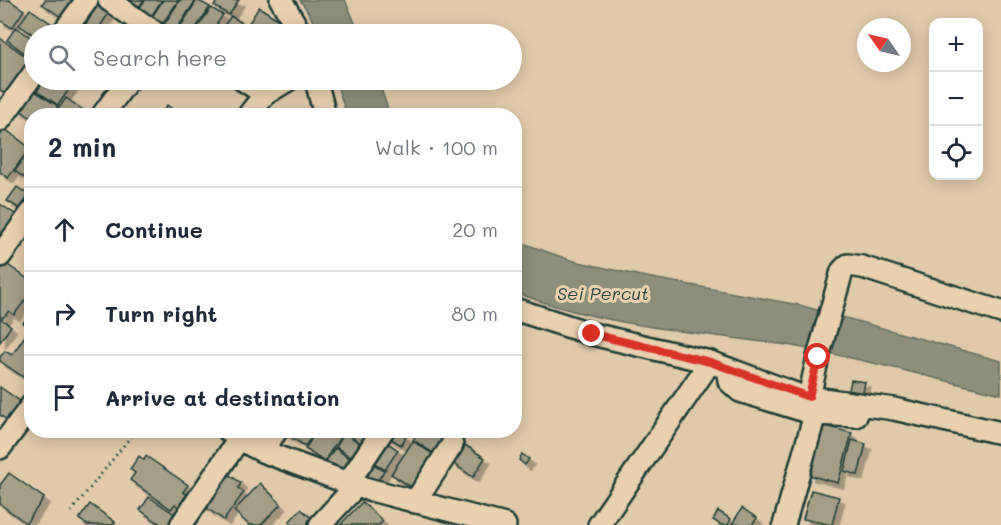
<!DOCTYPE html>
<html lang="en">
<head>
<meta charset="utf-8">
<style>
	body { margin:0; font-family:Mali,sans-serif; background:#f6f6f7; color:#1f2937 }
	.controls { position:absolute; right:18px; top:18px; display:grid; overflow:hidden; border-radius:12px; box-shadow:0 3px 15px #0003 }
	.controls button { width:54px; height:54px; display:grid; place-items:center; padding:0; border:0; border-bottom:2px solid #e0e1e3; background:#fff; color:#1f2937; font:30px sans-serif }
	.compass { position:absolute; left:857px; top:18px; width:54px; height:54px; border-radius:50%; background:#fff; box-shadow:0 3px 15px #0003; rotate:304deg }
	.stop { position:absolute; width:18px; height:18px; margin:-14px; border:4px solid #d93025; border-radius:50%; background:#fff }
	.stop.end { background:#d93025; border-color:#fff; box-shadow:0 2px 6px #0008 }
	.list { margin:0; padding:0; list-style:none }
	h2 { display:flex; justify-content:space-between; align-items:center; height:78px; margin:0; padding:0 24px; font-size:26px }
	h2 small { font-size:20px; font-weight:400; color:#747a83 }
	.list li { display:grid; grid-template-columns:39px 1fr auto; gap:18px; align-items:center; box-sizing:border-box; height:84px; padding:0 24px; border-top:2px solid #e0e1e3 }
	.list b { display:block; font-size:22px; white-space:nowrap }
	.list em { font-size:20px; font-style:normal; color:#747a83 }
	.icon { flex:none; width:33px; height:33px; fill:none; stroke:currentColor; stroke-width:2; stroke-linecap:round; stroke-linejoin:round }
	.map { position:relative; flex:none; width:1001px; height:525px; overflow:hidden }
	.search { position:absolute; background:#fff; box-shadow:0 3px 15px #0003; left:24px; top:24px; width:498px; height:66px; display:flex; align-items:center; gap:15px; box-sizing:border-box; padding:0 21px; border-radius:33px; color:#747a83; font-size:22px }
	.panel { position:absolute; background:#fff; box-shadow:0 3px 15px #0003; left:24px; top:108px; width:498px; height:330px; border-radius:24px }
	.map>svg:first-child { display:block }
</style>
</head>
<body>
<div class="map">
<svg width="1001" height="525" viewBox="0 0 1001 525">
	<defs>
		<filter id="shadow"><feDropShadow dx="5.5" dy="5.5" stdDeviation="0" flood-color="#0004"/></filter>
	</defs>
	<rect width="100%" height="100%" fill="#e1caac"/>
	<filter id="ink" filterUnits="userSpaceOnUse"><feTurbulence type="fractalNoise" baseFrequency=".0167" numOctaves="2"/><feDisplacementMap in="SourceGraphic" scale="12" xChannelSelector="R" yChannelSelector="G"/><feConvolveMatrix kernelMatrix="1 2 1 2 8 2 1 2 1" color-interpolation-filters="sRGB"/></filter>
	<g filter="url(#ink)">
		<g fill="#8e8f7a" stroke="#626e5e" stroke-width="1.5">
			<path d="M300,0H345L360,34H318L310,15Z"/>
			<path d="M335,80H378L390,115H347Z"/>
			<path d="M514,240L570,260L641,276L799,305L1001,361V394C931,378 862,358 792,346C699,332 602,327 515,292Z"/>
		</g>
		<g fill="#a59f87" stroke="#1f3d34" stroke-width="1.5" filter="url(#shadow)">
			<path d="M0,0H9L24,10L12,28L0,20Z"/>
			<path d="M45,0H81L67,21L42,4Z"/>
			<path d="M128,0H144L139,7Z"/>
			<path d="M145,0H162L148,21L136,13Z"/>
			<path d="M163,0H179L160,27L150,20Z"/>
			<path d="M180,0H196L174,33L163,26Z"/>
			<path d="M197,0L210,7L192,34H188L179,29Z"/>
			<path d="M218,0H217H239L229,15L214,6Z"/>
			<path d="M96,4L109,13L95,34H73L75,30L80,33L91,16L89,14Z"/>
			<path d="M259,7L279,20L270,34H242Z"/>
			<path d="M211,8L223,15L210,34H193Z"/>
			<path d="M30,9L58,28L54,34L34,35L19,25Z"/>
			<path d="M231,16L244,24L237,34H218Z"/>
			<path d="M16,27L34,40V60L7,40Z"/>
			<path d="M0,38L34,62L10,97L0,90Z"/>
			<path d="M44,80H66L73,84L58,105L37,91Z"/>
			<path d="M32,89L58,106L52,116H32V118L18,109Z"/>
			<path d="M66,98L89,114V116L54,115Z"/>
			<path d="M167,105L181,116H160Z"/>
			<path d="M5,129L30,148L8,178L0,172V136Z"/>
			<path d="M26,155L32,160V183L15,171Z"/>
			<path d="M17,187L29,195L20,209L7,201Z"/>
			<path d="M0,204L21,218L0,248Z"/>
			<path d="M5,263L32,282V291L14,315L9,311L3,318L0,316V270Z"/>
			<path d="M32,310V329L23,323Z"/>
			<path d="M0,318L11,326L0,342Z"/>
			<path d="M27,333L32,336V371L26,379L0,361V357L5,351L12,355Z"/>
			<path d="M851,380L865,382L862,397L848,395Z"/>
			<path d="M0,387L27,406L14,425L0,415Z"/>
			<path d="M821,425L852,433L838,483L808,475Z"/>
			<path d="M284,430L316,431L305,446L283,432Z"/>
			<path d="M317,430H339L343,433L324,461L305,449Z"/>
			<path d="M347,430H365L375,437L368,448L346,433Z"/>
			<path d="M388,430H397L406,437L401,445L385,435Z"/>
			<path d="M438,430L448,437L436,455L413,440L417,434L413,430Z"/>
			<path d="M443,430H461L456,439Z"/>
			<path d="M345,433L368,449L358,462L336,447Z"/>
			<path d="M382,439L398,450L385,470L368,459Z"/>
			<path d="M852,440L866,444L858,475L844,471Z"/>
			<path d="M413,441L436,456L414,489L391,474Z"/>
			<path d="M462,443L485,458L473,477L450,461Z"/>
			<path d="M335,448L357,464L349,476L326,461Z"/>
			<path d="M522,454L529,459L525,465L519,460Z"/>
			<path d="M139,456L144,460L146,456L188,485L183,492L187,494L178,507L175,504L171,509L130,480L135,473L130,469Z"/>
			<path d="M368,460L384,471L377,482L361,471Z"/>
			<path d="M224,471L241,483L238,488L244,492L224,520L201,504Z"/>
			<path d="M9,473L44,498L26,523L0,504V485Z"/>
			<path d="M260,483L281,504L261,525H249L234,511Z"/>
			<path d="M811,490L839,497L832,525L803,519Z"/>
			<path d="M149,497L179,517L174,525H162L140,510Z"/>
			<path d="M362,502L383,521L379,525H340Z"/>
			<path d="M90,504L115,522L113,525H87L79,519Z"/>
			<path d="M742,508L757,518L752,525L732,524Z"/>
			<path d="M301,509L316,522L313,525H292L289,522Z"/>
			<path d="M718,511L731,519L728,525H721L713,520Z"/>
		</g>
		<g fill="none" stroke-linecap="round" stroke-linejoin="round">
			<defs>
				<g id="minor">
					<path d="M109,0L157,34"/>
					<path d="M281,0L301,34"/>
					<path d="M62,34L87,0"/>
					<path d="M243,80L265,94"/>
					<path d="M316,80L325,116"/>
					<path d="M102,116L128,80"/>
					<path d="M248,116L265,94L288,80"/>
					<path d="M0,120L34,73"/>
					<path d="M0,256L32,212"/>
					<path d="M514,309L592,334L710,362L801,396L894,409L1001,433"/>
					<path d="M728,369L729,381L740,391L815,414L856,416"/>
					<path d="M809,397L818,357L842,271L848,265L862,267L1001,312"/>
					<path d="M228,430L239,439L262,451L356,486L505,525"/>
					<path d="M0,448L32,405"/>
					<path d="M262,451L277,430"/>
					<path d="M348,483L383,430"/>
					<path d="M415,502L452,445"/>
					<path d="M181,525L239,439"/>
					<path d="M320,525L356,486"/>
					<path d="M599,525L710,362"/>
					<path d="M784,525L815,414"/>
				</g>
			</defs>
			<use href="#minor" stroke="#1f3d34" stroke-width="26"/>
			<path stroke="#1f3d34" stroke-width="3" stroke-dasharray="1.5 4.5" stroke-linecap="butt" d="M71,512L136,430"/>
			<use href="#minor" stroke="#e9d0b1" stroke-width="21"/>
		</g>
	</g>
	<g fill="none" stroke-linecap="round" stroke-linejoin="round" filter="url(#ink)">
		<path stroke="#d93025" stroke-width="8" d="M592,334L710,362L809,397L818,357"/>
	</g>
	<g text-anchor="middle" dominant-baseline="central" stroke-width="6" stroke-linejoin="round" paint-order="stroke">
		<g font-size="18" font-style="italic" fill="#30493e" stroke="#e9d0b1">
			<text x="603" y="293">Sei Percut</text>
		</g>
	</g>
</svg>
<div class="controls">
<button>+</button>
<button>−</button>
<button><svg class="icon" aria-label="locate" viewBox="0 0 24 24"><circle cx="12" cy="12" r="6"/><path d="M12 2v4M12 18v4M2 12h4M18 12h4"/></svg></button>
</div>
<svg class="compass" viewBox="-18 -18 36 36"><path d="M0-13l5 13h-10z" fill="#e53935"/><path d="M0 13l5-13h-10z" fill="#747a83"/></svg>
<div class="stop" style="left:818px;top:357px"></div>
<div class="stop end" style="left:592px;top:334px"></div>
<div class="search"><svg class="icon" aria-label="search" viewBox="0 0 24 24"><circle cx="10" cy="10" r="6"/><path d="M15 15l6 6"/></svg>Search here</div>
<section class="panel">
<h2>2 min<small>Walk · 100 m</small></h2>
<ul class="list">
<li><svg class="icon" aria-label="ahead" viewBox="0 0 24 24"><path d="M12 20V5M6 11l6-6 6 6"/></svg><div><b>Continue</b></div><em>20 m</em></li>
<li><svg class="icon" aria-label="right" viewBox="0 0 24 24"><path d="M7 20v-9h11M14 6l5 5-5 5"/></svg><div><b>Turn right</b></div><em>80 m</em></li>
<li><svg class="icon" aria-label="arrive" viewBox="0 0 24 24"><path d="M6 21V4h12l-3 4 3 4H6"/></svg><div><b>Arrive at destination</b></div></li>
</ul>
</section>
</div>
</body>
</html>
